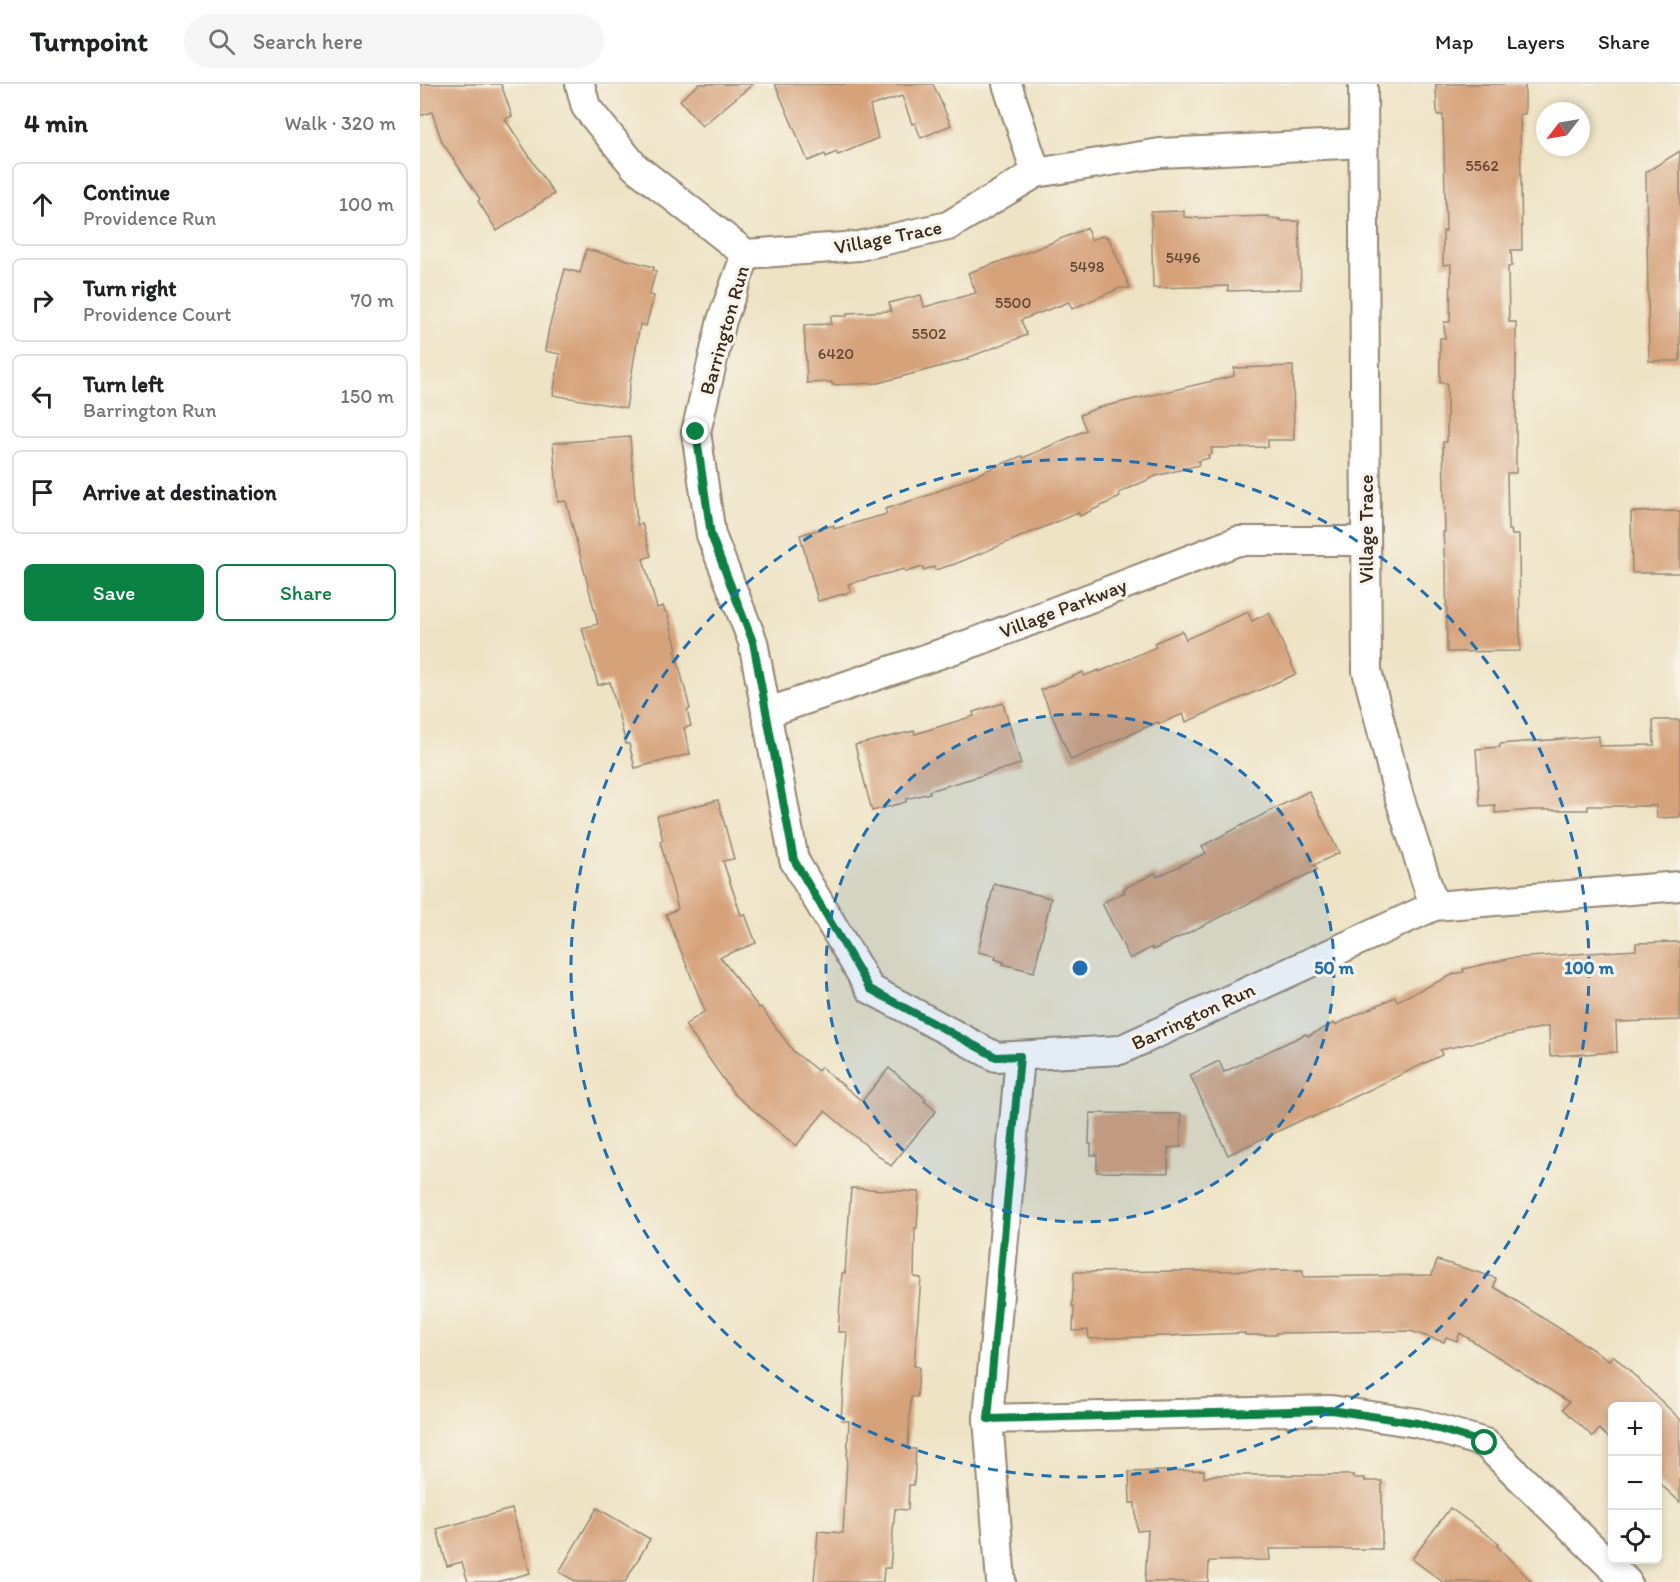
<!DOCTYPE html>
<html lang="en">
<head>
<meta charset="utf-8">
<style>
	body { margin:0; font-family:Itim,sans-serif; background:#f6f6f6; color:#202124 }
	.controls { position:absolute; right:18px; bottom:18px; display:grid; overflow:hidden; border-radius:9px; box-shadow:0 3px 9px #0003 }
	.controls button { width:54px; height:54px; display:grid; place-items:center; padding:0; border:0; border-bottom:2px solid #e0e0e0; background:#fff; color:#202124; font:30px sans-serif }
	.compass { position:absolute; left:1116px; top:18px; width:54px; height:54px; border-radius:50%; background:#fff; box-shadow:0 3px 9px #0003; rotate:239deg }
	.stop { position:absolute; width:18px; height:18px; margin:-14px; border:4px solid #0b8043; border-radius:50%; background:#fff }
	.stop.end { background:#0b8043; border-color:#fff; box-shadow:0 2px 6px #0008 }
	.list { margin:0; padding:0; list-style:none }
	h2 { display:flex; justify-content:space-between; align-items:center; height:78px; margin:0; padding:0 24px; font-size:26px }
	h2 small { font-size:20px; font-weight:400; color:#757577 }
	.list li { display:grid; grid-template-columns:39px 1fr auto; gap:18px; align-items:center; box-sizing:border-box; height:84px; margin:0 12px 12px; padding:0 12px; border:2px solid #e0e0e0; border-radius:9px }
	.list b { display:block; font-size:22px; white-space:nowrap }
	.list p { margin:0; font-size:20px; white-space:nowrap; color:#757577 }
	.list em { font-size:20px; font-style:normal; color:#757577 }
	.actions { display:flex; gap:12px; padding:18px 24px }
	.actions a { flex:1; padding:14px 0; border:2px solid #0b8043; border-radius:9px; text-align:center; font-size:21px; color:#0b8043 }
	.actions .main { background:#0b8043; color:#fff }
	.icon { flex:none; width:33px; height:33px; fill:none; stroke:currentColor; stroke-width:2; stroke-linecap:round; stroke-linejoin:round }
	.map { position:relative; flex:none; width:1260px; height:1498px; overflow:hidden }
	header { display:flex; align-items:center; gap:36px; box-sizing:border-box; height:84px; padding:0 30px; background:#fff; border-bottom:2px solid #e0e0e0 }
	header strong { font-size:28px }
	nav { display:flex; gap:33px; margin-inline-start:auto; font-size:21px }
	.search { width:420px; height:54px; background:#f6f6f6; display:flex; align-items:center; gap:15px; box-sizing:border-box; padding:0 21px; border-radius:33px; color:#757577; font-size:22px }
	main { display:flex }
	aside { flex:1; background:#fff }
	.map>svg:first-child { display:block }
</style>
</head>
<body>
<header>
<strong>Turnpoint</strong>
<div class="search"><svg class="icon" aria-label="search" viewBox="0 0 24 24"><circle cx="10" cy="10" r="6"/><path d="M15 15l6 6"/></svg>Search here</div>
<nav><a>Map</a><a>Layers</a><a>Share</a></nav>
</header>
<main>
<aside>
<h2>4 min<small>Walk · 320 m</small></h2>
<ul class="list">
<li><svg class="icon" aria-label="ahead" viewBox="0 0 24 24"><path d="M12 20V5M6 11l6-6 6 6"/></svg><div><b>Continue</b><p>Providence Run</p></div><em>100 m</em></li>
<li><svg class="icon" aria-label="right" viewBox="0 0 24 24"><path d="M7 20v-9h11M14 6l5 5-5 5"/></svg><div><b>Turn right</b><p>Providence Court</p></div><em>70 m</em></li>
<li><svg class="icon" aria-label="left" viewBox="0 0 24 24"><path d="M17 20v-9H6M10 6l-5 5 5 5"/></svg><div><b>Turn left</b><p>Barrington Run</p></div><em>150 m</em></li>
<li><svg class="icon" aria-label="arrive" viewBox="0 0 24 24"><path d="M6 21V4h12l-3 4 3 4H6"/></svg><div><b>Arrive at destination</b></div></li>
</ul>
<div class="actions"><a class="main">Save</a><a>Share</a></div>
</aside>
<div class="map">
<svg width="1260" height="1498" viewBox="0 0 1260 1498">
	<rect width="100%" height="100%" fill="#f7f3e8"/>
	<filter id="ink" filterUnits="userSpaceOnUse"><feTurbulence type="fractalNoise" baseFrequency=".0167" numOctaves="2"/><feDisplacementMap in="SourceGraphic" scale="12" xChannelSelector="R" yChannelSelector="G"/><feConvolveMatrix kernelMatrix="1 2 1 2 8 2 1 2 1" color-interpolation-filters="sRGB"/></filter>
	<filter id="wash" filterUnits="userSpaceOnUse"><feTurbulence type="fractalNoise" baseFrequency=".008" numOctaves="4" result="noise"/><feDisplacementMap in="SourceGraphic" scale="24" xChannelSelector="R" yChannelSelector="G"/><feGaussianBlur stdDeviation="1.35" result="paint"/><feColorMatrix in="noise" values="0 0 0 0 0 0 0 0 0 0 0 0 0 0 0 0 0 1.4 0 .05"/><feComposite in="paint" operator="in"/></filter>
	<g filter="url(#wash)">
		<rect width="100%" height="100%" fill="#eee3c5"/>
		<g id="blocks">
			<g fill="#d6a27a">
				<path d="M0,0H81L92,32L85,35L134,110L77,147L58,117L60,115L22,58L12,28L0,32Z"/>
				<path d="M279,0H333L282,42L260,16Z"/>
				<path d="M355,0H513L531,41L501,54L495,39L492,40L482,12L450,22L458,54L418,71L416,68L406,73L405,70L388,77Z"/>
				<path d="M1016,0H1105V30H1100L1102,166H1091L1092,182L1088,183L1089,238H1096V389H1087L1088,446H1091L1092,451H1099L1100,567L1027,568L1026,483H1025L1023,448H1025L1023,358H1027V299H1020V254H1025L1024,238H1030L1031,180L1023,181V147H1026L1023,31H1017Z"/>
				<path d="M1260,67V277H1229L1226,88Z"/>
				<path d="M764,127V133L778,134L849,132V134L860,135V137H879L881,205L808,207V202L733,204L731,128Z"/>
				<path d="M667,144L671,156L684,151L686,153L688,152L710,204H700L652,225L649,218L601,236L607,251L547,274L548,275L458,299L412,301V298L387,299L384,241L411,240V232H427V229L471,227L469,219L501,211L504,223L556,209L548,189L616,165Z"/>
				<path d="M166,165L234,183L233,186L236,187L229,211L234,212L226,242L220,240L206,324L133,311L140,270L125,267L129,244L145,185L160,189Z"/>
				<path d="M873,282L874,356H848V363L791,364L792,370L788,371L789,374L778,377L779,381L736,392L699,409L700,413L660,432L658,429L535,480L515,486L514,483L503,486V483L485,488L484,485L428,500L431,508L398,517L380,451L414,441V445L467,430L465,425L509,411L577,382L602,372L603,374L666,346L660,331L677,324L814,292V284Z"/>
				<path d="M210,353L217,441L222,439L231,472L223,475L237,524L243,522L245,528H247L257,565L255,566L270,625L267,626L271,642L264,644L270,670L215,684L209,660H206L190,598L178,601L162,544L178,540L146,417L138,418L133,359Z"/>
				<path d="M1260,427V489H1212L1211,428Z"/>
				<path d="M828,528L832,537L849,529L876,590L766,638L763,630L739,640L738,638L651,676L621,606L663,588L664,592L679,586V588L736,563L734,559L762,547L766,555Z"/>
				<path d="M583,619L601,680L509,707L510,709L486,715V718L452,727L435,661L494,647L495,650L554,632L553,628Z"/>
				<path d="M1233,636H1260V733L1237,734L1236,722H1168V726H1113L1075,729V721L1060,722L1056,665L1080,663V660L1179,652V662L1234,661Z"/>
				<path d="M889,707L919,769L894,781L897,786L733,866L732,863L710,875L682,819L705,808L703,805L735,789L737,793L786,769L782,762Z"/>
				<path d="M298,716L314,775L303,777L321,831L325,830L336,859L300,873L339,924L341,923L374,968L398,987L401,983L442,1017L469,984L506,1015L504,1017L516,1027L471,1082L405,1027L376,1062L314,1010L265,941L285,927L246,830L258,825L240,757L243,756L237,732Z"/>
				<path d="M574,800L631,814L614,888L583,880L584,878L575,875L576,872L558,868Z"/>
				<path d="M1260,858V936L1196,938L1197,968L1130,972L1129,942L1020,966L1022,971L891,1034L890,1032L808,1071L770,991L799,977L804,988L886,950L888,952L914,939L915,941L975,913L977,917L1034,890L1044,888L1043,885L1092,874L1216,866V859Z"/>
				<path d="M670,1029L761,1030V1063L748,1064V1089L677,1088V1071H671V1060H669Z"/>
				<path d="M431,1104L499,1108L497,1144H495L494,1193L501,1194L494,1282L499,1283L497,1313H491L488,1365H496L494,1401H489L488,1426L475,1425L470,1484H464L463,1498H394L398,1447L423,1449L429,1337L421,1336L427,1248H418L422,1189H425Z"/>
				<path d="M1017,1176L1076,1194L1074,1203L1189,1276L1193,1271L1260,1335V1418L1238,1398V1323H1192V1357L1179,1345L1173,1353L1143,1325L1149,1318L1040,1249L1037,1257L1026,1253L1024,1258L990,1247L856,1249V1251H825V1249L771,1251L669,1255L668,1246L653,1247L654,1222H652L654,1188L883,1186V1193L1012,1191Z"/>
				<path d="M784,1386V1394L794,1391H933V1394H945V1397H962V1465H849L850,1476L789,1477L788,1498H725L728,1446L717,1447L715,1419H710L709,1388Z"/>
				<path d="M177,1424L230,1455L205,1498H157L139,1488Z"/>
				<path d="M1030,1424L1079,1459L1077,1462L1112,1498H1023L992,1475Z"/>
				<path d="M92,1425L110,1489L77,1498H48L42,1478L27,1482L17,1445Z"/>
			</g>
		</g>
	</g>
	<g filter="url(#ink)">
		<use href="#blocks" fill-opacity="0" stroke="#948672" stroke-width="1.5"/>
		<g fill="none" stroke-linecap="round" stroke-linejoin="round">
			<defs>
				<g id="street">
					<path d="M160,0L166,23L215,83L326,170L439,162L528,142L616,89L740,69L944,59"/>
					<path d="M587,0L616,89"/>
					<path d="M943,0L947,587L978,709L1014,822"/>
					<path d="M326,170L302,236L276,348L291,451L333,558L374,776L450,905L576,973L700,966L1014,822L1260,802"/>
					<path d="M346,629L558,557L818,457H946"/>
					<path d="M568,1335L911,1326L998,1339L1065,1359L1207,1498"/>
					<path d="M581,1498L568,1335L600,972"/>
				</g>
			</defs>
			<use href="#street" stroke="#948672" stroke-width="32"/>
			<use href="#street" stroke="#fff" stroke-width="28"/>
		</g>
	</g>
	<g fill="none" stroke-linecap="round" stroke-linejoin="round" filter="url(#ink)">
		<path stroke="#0b8043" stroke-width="8" d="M276,348L291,451L333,558L374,776L450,905L576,973L600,972L568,1335L911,1326L998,1339L1065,1359"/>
	</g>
	<circle cx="660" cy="884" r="254" fill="#1f6fb2" fill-opacity=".12"/>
	<g fill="none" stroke="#1f6fb2" stroke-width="3" stroke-dasharray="10 8">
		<circle cx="660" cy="884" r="254"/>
		<circle cx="660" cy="884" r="509"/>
	</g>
	<g text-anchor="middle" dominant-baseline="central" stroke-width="6" stroke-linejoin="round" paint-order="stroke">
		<g font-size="16" fill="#624835">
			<text x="1062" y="81">5562</text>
			<text x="763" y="173">5496</text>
			<text x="667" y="182">5498</text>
			<text x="593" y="218">5500</text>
			<text x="509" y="249">5502</text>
			<text x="416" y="269">6420</text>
		</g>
		<g font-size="20" fill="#3b2a1e" stroke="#f7f3e8">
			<text transform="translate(468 153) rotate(-11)">Village Trace</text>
			<text transform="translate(304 246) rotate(-74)">Barrington Run</text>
			<text transform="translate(946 445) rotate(-90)">Village Trace</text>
			<text transform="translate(643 524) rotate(-21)">Village Parkway</text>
			<text transform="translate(773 932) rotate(-25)">Barrington Run</text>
		</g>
	</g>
	<circle cx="660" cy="884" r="9" fill="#1f6fb2" stroke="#f7f3e8" stroke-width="3"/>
	<g font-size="18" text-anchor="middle" font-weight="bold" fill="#1f6fb2" stroke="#f7f3e8" stroke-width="6" stroke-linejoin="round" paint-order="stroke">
		<text x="914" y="890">50 m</text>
		<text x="1169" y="890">100 m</text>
	</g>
</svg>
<div class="controls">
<button>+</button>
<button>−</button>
<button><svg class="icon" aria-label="locate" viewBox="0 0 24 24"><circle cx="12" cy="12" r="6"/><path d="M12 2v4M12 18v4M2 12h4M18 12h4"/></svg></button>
</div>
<svg class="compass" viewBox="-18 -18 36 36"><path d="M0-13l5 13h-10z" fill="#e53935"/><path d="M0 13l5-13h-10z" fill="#757577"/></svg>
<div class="stop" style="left:1065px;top:1359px"></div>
<div class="stop end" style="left:276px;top:348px"></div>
</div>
</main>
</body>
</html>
